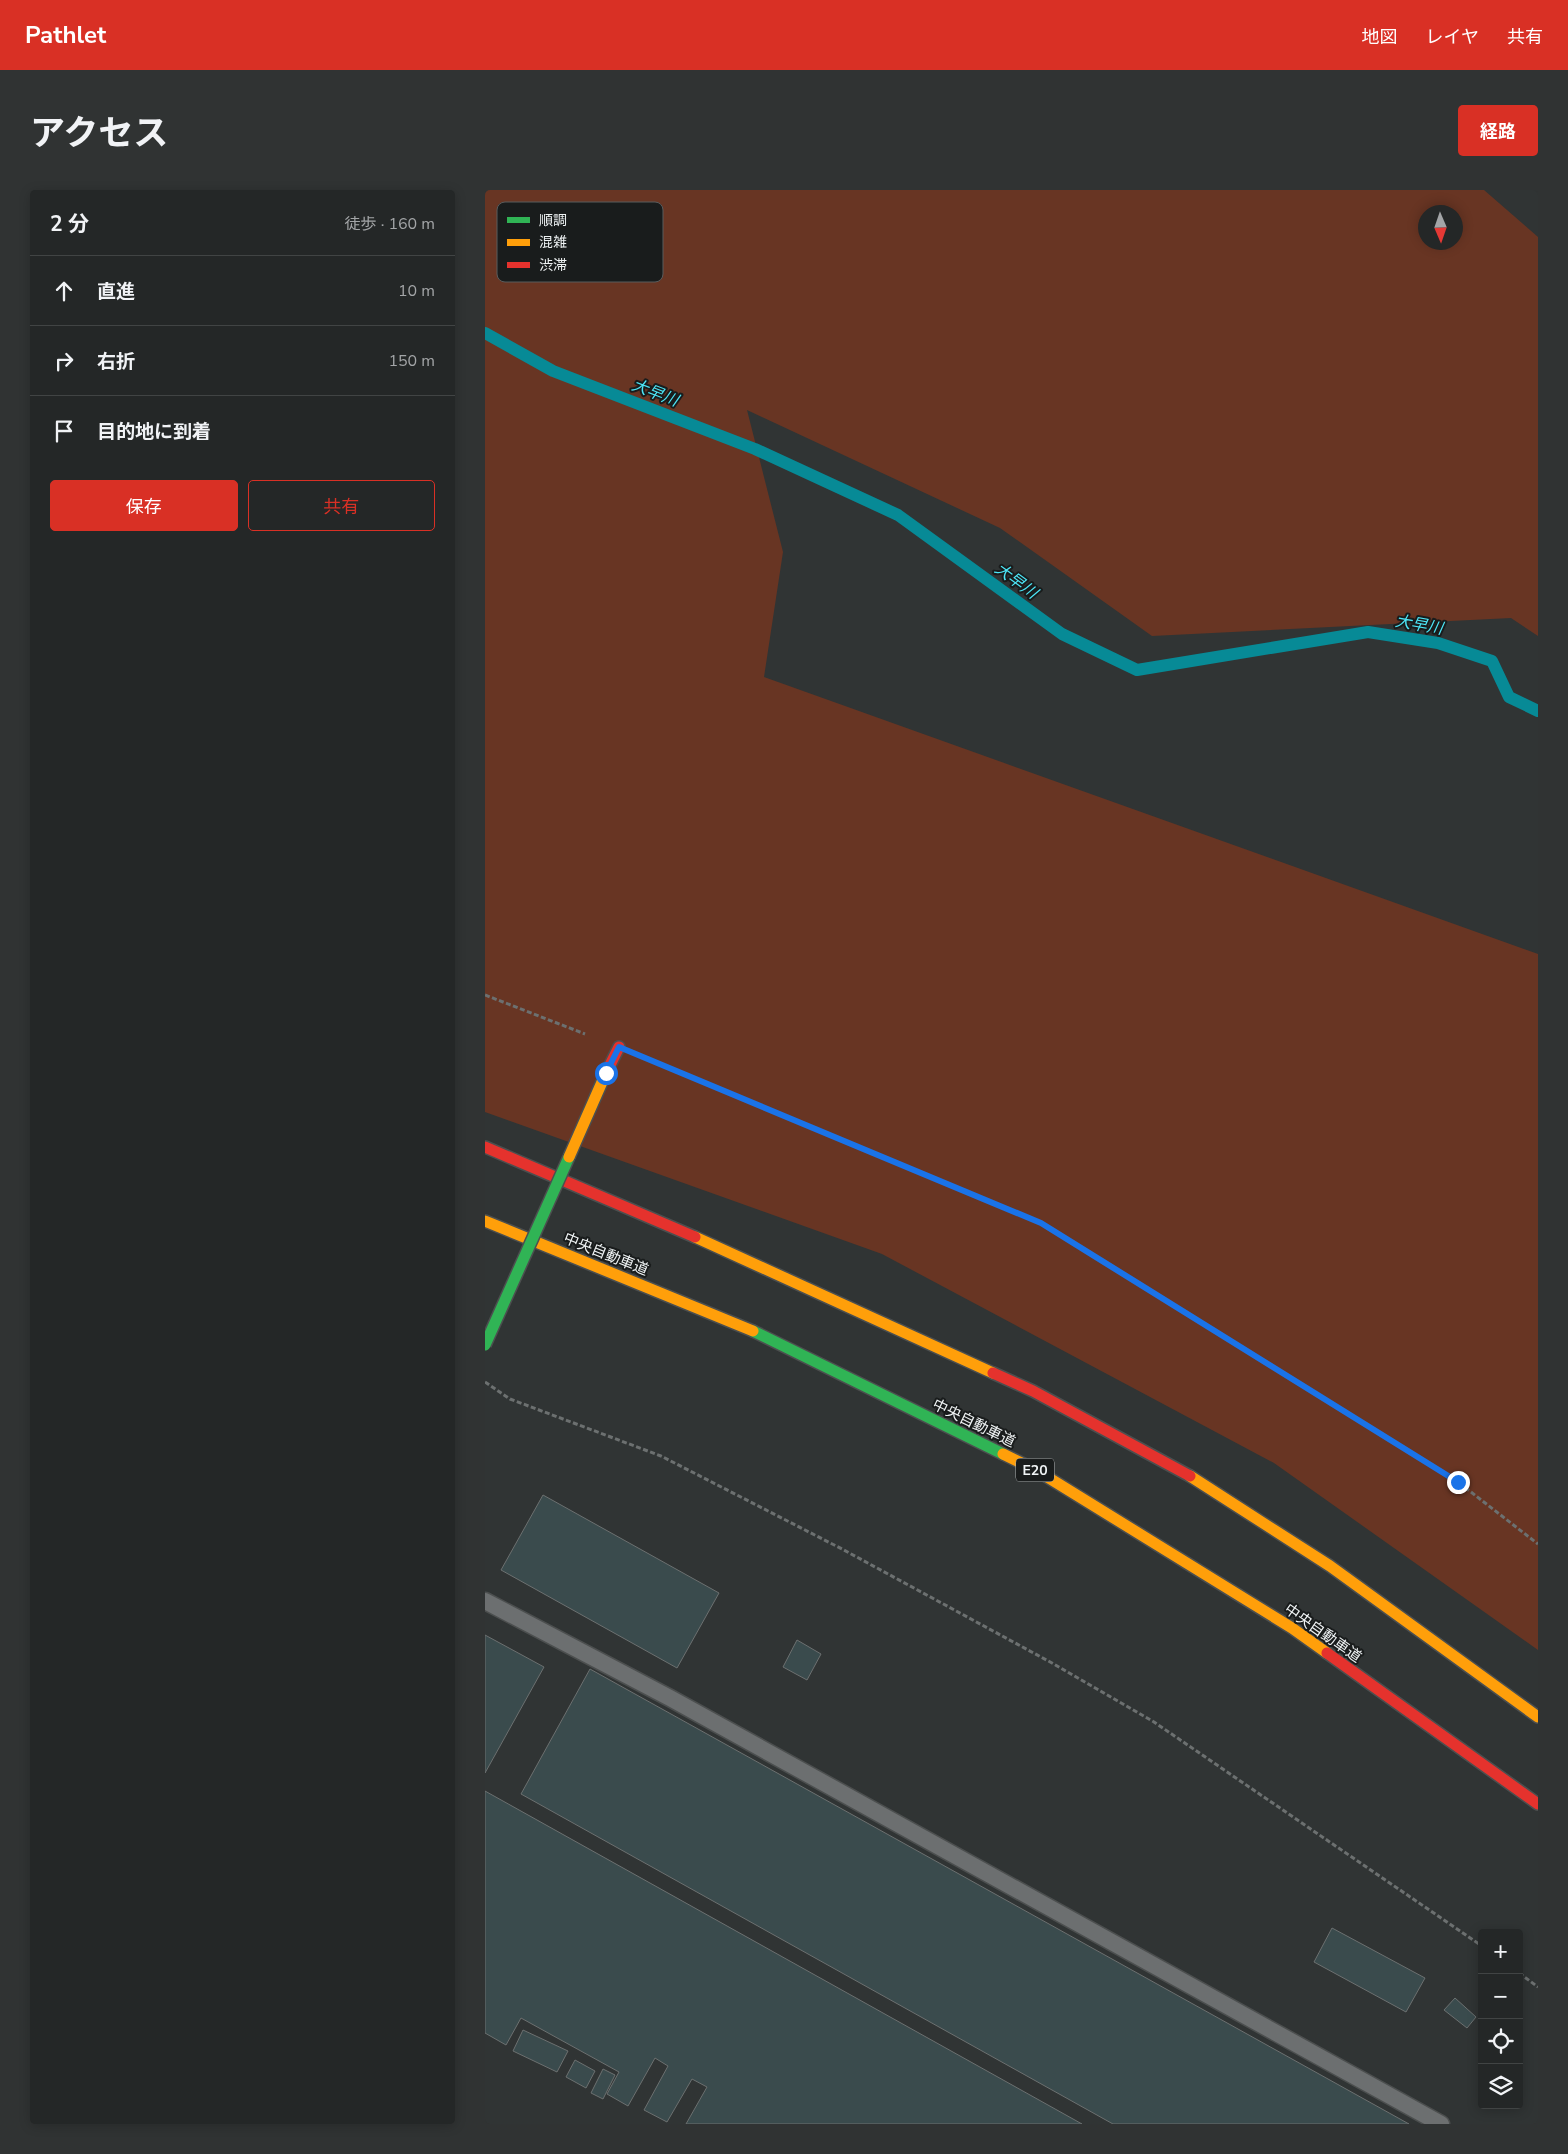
<!DOCTYPE html>
<html lang="ja">
<head>
<meta charset="utf-8">
<style>
	body { margin:0; font-family:"Nunito Sans","Noto Sans JP",sans-serif; background:#303333; color:#f1f3f6 }
	.controls { position:absolute; right:15px; bottom:15px; display:grid; overflow:hidden; border-radius:5px; box-shadow:0 2px 12px #0003 }
	.controls button { width:45px; height:45px; display:grid; place-items:center; padding:0; border:0; border-bottom:1px solid #414444; background:#242727; color:#f1f3f6; font:25px sans-serif }
	.compass { position:absolute; left:933px; top:15px; width:45px; height:45px; border-radius:50%; background:#242727; box-shadow:0 2px 12px #0003; rotate:178deg }
	.stop { position:absolute; width:15px; height:15px; margin:-11px; border:4px solid #1a73e8; border-radius:50%; background:#fff }
	.stop.end { background:#1a73e8; border-color:#fff; box-shadow:0 1px 5px #0008 }
	.list { margin:0; padding:0; list-style:none }
	h2 { display:flex; justify-content:space-between; align-items:center; height:65px; margin:0; padding:0 20px; font-size:21px }
	h2 small { font-size:16px; font-weight:400; color:#a3a5a7 }
	.list li { display:grid; grid-template-columns:32px 1fr auto; gap:15px; align-items:center; box-sizing:border-box; height:70px; padding:0 20px; border-top:1px solid #414444 }
	.list b { display:block; font-size:19px; white-space:nowrap }
	.list em { font-size:16px; font-style:normal; color:#a3a5a7 }
	.actions { display:flex; gap:10px; padding:15px 20px }
	.actions a { flex:1; padding:11px 0; border:1px solid #d93025; border-radius:5px; text-align:center; font-size:18px; color:#d93025 }
	.actions .main { background:#d93025; color:#fff }
	.icon { flex:none; width:28px; height:28px; fill:none; stroke:currentColor; stroke-width:2; stroke-linecap:round; stroke-linejoin:round }
	.map { position:relative; flex:none; width:1053px; height:1934px; overflow:hidden; border-radius:5px }
	header { display:flex; align-items:center; gap:30px; box-sizing:border-box; height:70px; padding:0 25px; background:#d93025; color:#fff }
	header strong { font-size:24px }
	nav { display:flex; gap:28px; margin-inline-start:auto; font-size:18px }
	.intro { display:flex; align-items:center; justify-content:space-between; box-sizing:border-box; height:120px; padding:0 30px }
	h1 { margin:0; font-size:35px }
	.button { padding:12px 22px; border-radius:5px; background:#d93025; color:#fff; font-size:18px; font-weight:700 }
	main { display:flex; gap:30px; padding:0 30px }
	aside { flex:1; background:#242727; border-radius:5px; box-shadow:0 2px 12px #0003 }
	.map>svg:first-child { display:block }
</style>
</head>
<body>
<header>
<strong>Pathlet</strong>
<nav><a>地図</a><a>レイヤ</a><a>共有</a></nav>
</header>
<div class="intro"><h1>アクセス</h1><a class="button">経路</a></div>
<main>
<aside>
<h2>2 分<small>徒歩 · 160 m</small></h2>
<ul class="list">
<li><svg class="icon" aria-label="ahead" viewBox="0 0 24 24"><path d="M12 20V5M6 11l6-6 6 6"/></svg><div><b>直進</b></div><em>10 m</em></li>
<li><svg class="icon" aria-label="right" viewBox="0 0 24 24"><path d="M7 20v-9h11M14 6l5 5-5 5"/></svg><div><b>右折</b></div><em>150 m</em></li>
<li><svg class="icon" aria-label="arrive" viewBox="0 0 24 24"><path d="M6 21V4h12l-3 4 3 4H6"/></svg><div><b>目的地に到着</b></div></li>
</ul>
<div class="actions"><a class="main">保存</a><a>共有</a></div>
</aside>
<div class="map">
<svg width="1053" height="1934" viewBox="0 0 1053 1934">
	<rect width="100%" height="100%" fill="#303434"/>
	<path fill="#683523" fill-rule="evenodd" d="M0,0H999L1053,47V446L1026,428L667,446L515,338L262,220L298,362L279,487L1053,764V1460L789,1273L397,1064L0,922ZM941,22H971V52H941Z"/>
	<g fill="none" stroke-linecap="round" stroke-linejoin="round">
		<path stroke="#078a96" stroke-width="12" d="M0,143L68,181L270,259L413,325L577,444L652,480L883,442L953,453L1007,471L1024,507L1053,521"/>
	</g>
	<g fill="#3a4b4d" stroke="#6c7070">
		<path d="M58,1305L234,1403L192,1478L16,1380Z"/>
		<path d="M0,1445L59,1477L0,1583Z"/>
		<path d="M312,1450L336,1464L322,1490L298,1477Z"/>
		<path d="M105,1479L924,1934H628L36,1604Z"/>
		<path d="M0,1601L597,1934H201L222,1897L207,1889L182,1932L159,1920L183,1876L170,1868L143,1916L122,1904L134,1882L36,1828L21,1855L0,1843Z"/>
		<path d="M847,1738L940,1788L921,1822L829,1772Z"/>
		<path d="M970,1808L991,1827L982,1838L959,1820Z"/>
		<path d="M38,1840L83,1861L72,1882L28,1861Z"/>
		<path d="M90,1870L110,1881L101,1898L81,1887Z"/>
		<path d="M118,1879L130,1885L118,1909L106,1903Z"/>
	</g>
	<g fill="none" stroke-linecap="round" stroke-linejoin="round">
		<defs>
			<path id="lane" d="M0,1411L185,1508L956,1934"/>
			<path id="fast" d="M268,1141L518,1264"/>
			<g id="slow">
				<path d="M0,1031L268,1141"/>
				<path d="M210,1047L508,1183"/>
				<path d="M518,1264L551,1280L807,1438L842,1463"/>
				<path d="M705,1286L845,1376L1053,1527"/>
			</g>
			<g id="jam">
				<path d="M121,883L134,857"/>
				<path d="M0,957L210,1047"/>
				<path d="M508,1183L548,1201L705,1286"/>
				<path d="M842,1463L1053,1614"/>
			</g>
		</defs>
		<use href="#lane" stroke="#4c4f4f" stroke-width="19"/>
		<use href="#fast" stroke="#4c4f4f" stroke-width="14"/>
		<use href="#slow" stroke="#4c4f4f" stroke-width="14"/>
		<use href="#jam" stroke="#4c4f4f" stroke-width="14"/>
		<g stroke="#6c7070" stroke-width="3" stroke-dasharray="5 2.5" stroke-linecap="butt">
			<path d="M0,805L100,844"/>
			<path d="M166,870L556,1033L973,1292L1053,1354"/>
			<path d="M0,1192L25,1209L176,1266L357,1359L567,1473L669,1532L997,1756"/>
			<path d="M1034,1783L1053,1797"/>
		</g>
		<use href="#lane" stroke="#6c6f70" stroke-width="16"/>
		<use href="#fast" stroke="#30b455" stroke-width="11"/>
		<use href="#slow" stroke="#ff9f0a" stroke-width="11"/>
		<use href="#jam" stroke="#e5322d" stroke-width="11"/>
		<defs>
			<path id="fast-bridge" d="M0,1155L84,967"/>
			<path id="slow-bridge" d="M84,967L121,883"/>
		</defs>
		<use href="#fast-bridge" stroke="#4c4f4f" stroke-width="14" stroke-linecap="butt"/>
		<use href="#slow-bridge" stroke="#4c4f4f" stroke-width="14" stroke-linecap="butt"/>
		<use href="#fast-bridge" stroke="#30b455" stroke-width="11"/>
		<use href="#slow-bridge" stroke="#ff9f0a" stroke-width="11"/>
	</g>
	<g fill="none" stroke-linecap="round" stroke-linejoin="round">
		<path stroke="#1a73e8" stroke-width="6" d="M121,883L134,857L556,1033L973,1292"/>
	</g>
	<g text-anchor="middle" dominant-baseline="central" stroke-width="4" stroke-linejoin="round" paint-order="stroke">
		<rect fill="#191c1c" stroke="#afb2b3" stroke-width="1" x="531" y="1268.5" width="38" height="23" rx="4"/>
		<g font-size="14" font-weight="bold" fill="#eff3f4">
			<text x="550" y="1280">E20</text>
		</g>
		<g font-size="15" fill="#eff3f4" stroke="#191c1c">
			<text transform="translate(121 1064) rotate(22)">中央自動車道</text>
			<text transform="translate(489 1233) rotate(26)">中央自動車道</text>
			<text transform="translate(838 1443) rotate(35)">中央自動車道</text>
		</g>
		<g font-size="16" font-style="italic" fill="#4de6f7" stroke="#191c1c">
			<text transform="translate(170 203) rotate(21)">大早川</text>
			<text transform="translate(531 391) rotate(36)">大早川</text>
			<text transform="translate(934 435) rotate(10)">大早川</text>
		</g>
	</g>
	<rect x="12" y="12" width="166" height="80" rx="8" fill="#191c1c" stroke="#595c5d" stroke-width="1"/>
	<rect x="22" y="27" width="23" height="6" fill="#30b455"/>
	<rect x="22" y="49" width="23" height="7" fill="#ff9f0a"/>
	<rect x="22" y="72" width="23" height="6" fill="#e5322d"/>
	<g font-size="14" fill="#eff3f4">
		<text x="54" y="35">順調</text>
		<text x="54" y="57">混雑</text>
		<text x="54" y="80">渋滞</text>
	</g>
</svg>
<div class="controls">
<button>+</button>
<button>−</button>
<button><svg class="icon" aria-label="locate" viewBox="0 0 24 24"><circle cx="12" cy="12" r="6"/><path d="M12 2v4M12 18v4M2 12h4M18 12h4"/></svg></button>
<button><svg class="icon" aria-label="layers" viewBox="0 0 24 24"><path d="M12 4l9 5-9 5-9-5zM3 14l9 5 9-5"/></svg></button>
</div>
<svg class="compass" viewBox="-18 -18 36 36"><path d="M0-13l5 13h-10z" fill="#e53935"/><path d="M0 13l5-13h-10z" fill="#a3a5a7"/></svg>
<div class="stop" style="left:121px;top:883px"></div>
<div class="stop end" style="left:973px;top:1292px"></div>
</div>
</main>
</body>
</html>
